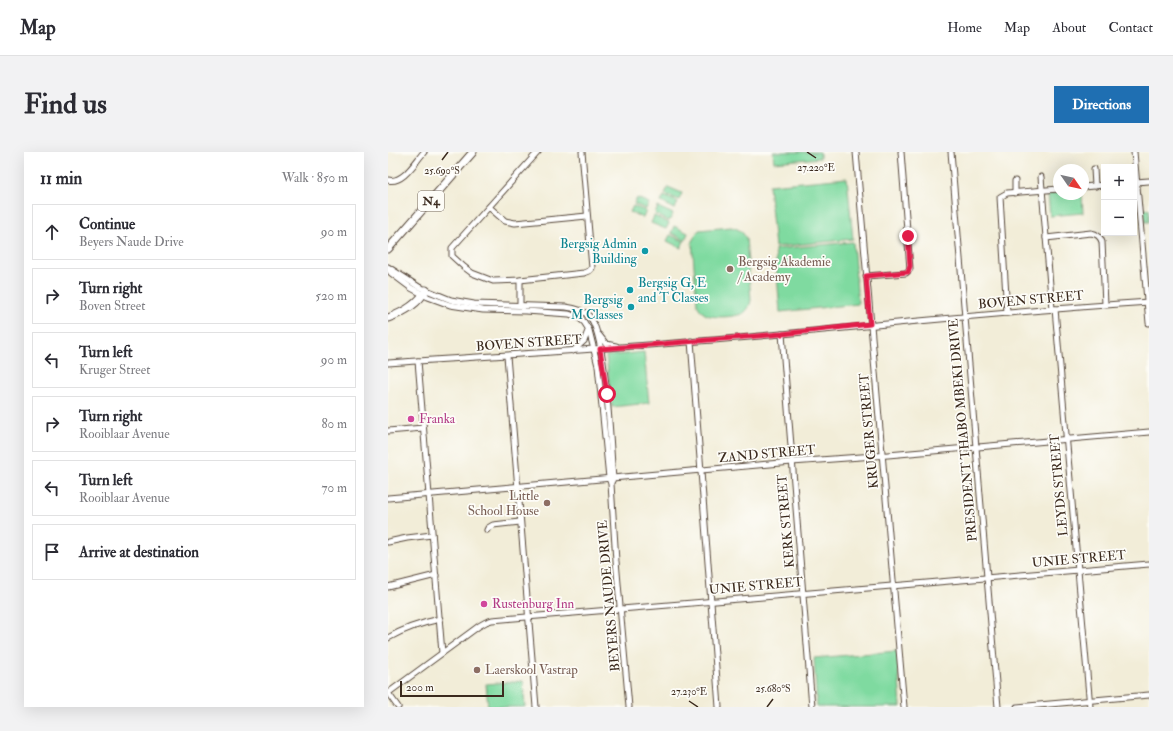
<!DOCTYPE html>
<html lang="en">
<head>
<meta charset="utf-8">
<style>
	body { margin:0; font-family:"IM FELL Double Pica",serif; background:#f2f2f3; color:#2b2b33 }
	.controls { position:absolute; right:12px; top:12px; display:grid; overflow:hidden; border-radius:0px; box-shadow:0 4px 16px #0002 }
	.controls button { width:36px; height:36px; display:grid; place-items:center; padding:0; border:0; border-bottom:1px solid #e1e1e2; background:#fff; color:#2b2b33; font:20px sans-serif }
	.compass { position:absolute; left:665px; top:12px; width:36px; height:36px; border-radius:50%; background:#fff; box-shadow:0 4px 16px #0002; rotate:124deg }
	.scale { position:absolute; left:12px; bottom:10px; width:104px; box-sizing:border-box; padding-left:4px; border:2px solid #3b2a1e; border-top:0; font-size:11px; line-height:14px; white-space:nowrap; color:#3b2a1e; -webkit-text-stroke:3px #fdfcf7; paint-order:stroke }
	.stop { position:absolute; width:12px; height:12px; margin:-9px; border:3px solid #e11d48; border-radius:50%; background:#fff }
	.stop.end { background:#e11d48; border-color:#fff; box-shadow:0 1px 4px #0008 }
	.list { margin:0; padding:0; list-style:none }
	h2 { display:flex; justify-content:space-between; align-items:center; height:52px; margin:0; padding:0 16px; font-size:17px }
	h2 small { font-size:13px; font-weight:400; color:#7c7c81 }
	.list li { display:grid; grid-template-columns:26px 1fr auto; gap:12px; align-items:center; box-sizing:border-box; height:56px; margin:0 8px 8px; padding:0 8px; border:1px solid #e1e1e2; border-radius:0px }
	.list b { display:block; font-size:15px; white-space:nowrap }
	.list p { margin:0; font-size:13px; white-space:nowrap; color:#7c7c81 }
	.list em { font-size:13px; font-style:normal; color:#7c7c81 }
	.icon { flex:none; width:22px; height:22px; fill:none; stroke:currentColor; stroke-width:2; stroke-linecap:round; stroke-linejoin:round }
	.map { position:relative; flex:none; width:761px; height:555px; overflow:hidden; border-radius:0px }
	header { display:flex; align-items:center; gap:24px; box-sizing:border-box; height:56px; padding:0 20px; background:#fff; border-bottom:1px solid #e1e1e2 }
	header strong { font-size:19px }
	nav { display:flex; gap:22px; margin-inline-start:auto; font-size:14px }
	.intro { display:flex; align-items:center; justify-content:space-between; box-sizing:border-box; height:96px; padding:0 24px }
	h1 { margin:0; font-size:28px }
	.button { padding:10px 18px; border-radius:0px; background:#1f6fb2; color:#fff; font-size:14px; font-weight:700 }
	main { display:flex; gap:24px; padding:0 24px }
	aside { flex:1; background:#fff; border-radius:0px; box-shadow:0 4px 16px #0002 }
	.map>svg:first-child { display:block }
</style>
</head>
<body>
<header>
<strong>Map</strong>
<nav><a>Home</a><a>Map</a><a>About</a><a>Contact</a></nav>
</header>
<div class="intro"><h1>Find us</h1><a class="button">Directions</a></div>
<main>
<aside>
<h2>11 min<small>Walk · 850 m</small></h2>
<ul class="list">
<li><svg class="icon" aria-label="ahead" viewBox="0 0 24 24"><path d="M12 20V5M6 11l6-6 6 6"/></svg><div><b>Continue</b><p>Beyers Naude Drive</p></div><em>90 m</em></li>
<li><svg class="icon" aria-label="right" viewBox="0 0 24 24"><path d="M7 20v-9h11M14 6l5 5-5 5"/></svg><div><b>Turn right</b><p>Boven Street</p></div><em>520 m</em></li>
<li><svg class="icon" aria-label="left" viewBox="0 0 24 24"><path d="M17 20v-9H6M10 6l-5 5 5 5"/></svg><div><b>Turn left</b><p>Kruger Street</p></div><em>90 m</em></li>
<li><svg class="icon" aria-label="right" viewBox="0 0 24 24"><path d="M7 20v-9h11M14 6l5 5-5 5"/></svg><div><b>Turn right</b><p>Rooiblaar Avenue</p></div><em>80 m</em></li>
<li><svg class="icon" aria-label="left" viewBox="0 0 24 24"><path d="M17 20v-9H6M10 6l-5 5 5 5"/></svg><div><b>Turn left</b><p>Rooiblaar Avenue</p></div><em>70 m</em></li>
<li><svg class="icon" aria-label="arrive" viewBox="0 0 24 24"><path d="M6 21V4h12l-3 4 3 4H6"/></svg><div><b>Arrive at destination</b></div></li>
</ul>
</aside>
<div class="map">
<svg width="761" height="555" viewBox="0 0 761 555">
	<rect width="100%" height="100%" fill="#fdfcf7"/>
	<filter id="ink" filterUnits="userSpaceOnUse"><feTurbulence type="fractalNoise" baseFrequency=".025" numOctaves="2"/><feDisplacementMap in="SourceGraphic" scale="8" xChannelSelector="R" yChannelSelector="G"/><feConvolveMatrix kernelMatrix="1 2 1 2 8 2 1 2 1" color-interpolation-filters="sRGB"/></filter>
	<filter id="wash" filterUnits="userSpaceOnUse"><feTurbulence type="fractalNoise" baseFrequency=".012" numOctaves="4" result="noise"/><feDisplacementMap in="SourceGraphic" scale="16" xChannelSelector="R" yChannelSelector="G"/><feGaussianBlur stdDeviation="0.9" result="paint"/><feColorMatrix in="noise" values="0 0 0 0 0 0 0 0 0 0 0 0 0 0 0 0 0 1.4 0 .05"/><feComposite in="paint" operator="in"/></filter>
	<g filter="url(#wash)">
		<rect width="100%" height="100%" fill="#f2edd8"/>
		<g fill="#7fdaa0" stroke="#5d825f">
			<path d="M385,0H432V6L386,10Z"/>
			<path d="M459,26L465,87L387,95L381,33Z"/>
			<path d="M280,35L294,41L291,48L277,42Z"/>
			<path d="M671,41L694,42L695,61L662,64L660,42Z"/>
			<path d="M276,44L290,50L287,57L273,50Z"/>
			<path d="M249,46L261,51L258,57L246,52Z"/>
			<path d="M245,54L258,59L255,66L242,60Z"/>
			<path d="M270,55L285,62L281,69L267,62Z"/>
			<path d="M756,57H761V70H757Z"/>
			<path d="M266,64L281,71L278,77L263,71Z"/>
			<path d="M286,74L300,81L297,88L283,81Z"/>
			<path d="M343,75C351,77 354,79 358,86L363,148C362,153 361,156 357,160C352,165 324,167 317,162C313,160 311,156 309,152L304,89L311,78Z"/>
			<path d="M282,83L296,89L293,96L279,89Z"/>
			<path d="M465,90L470,152L392,160L387,97Z"/>
			<path d="M256,200L261,251L224,255L218,204Z"/>
			<path d="M509,499L513,555H429L426,506Z"/>
			<path d="M135,529L137,555H100L98,532Z"/>
		</g>
	</g>
	<g filter="url(#ink)">
		<g fill="none" stroke-linecap="round" stroke-linejoin="round">
			<defs>
				<g id="minor">
					<path d="M150,0L64,96V104L76,115L84,121L105,129L132,128L196,121L201,119L204,116L194,0"/>
					<path d="M468,0L516,555"/>
					<path d="M563,0L610,555"/>
					<path d="M746,0L761,171"/>
					<path d="M706,17L707,34"/>
					<path d="M653,25L664,157"/>
					<path d="M0,28C15,32 27,10 36,0"/>
					<path d="M627,29V41"/>
					<path d="M747,30L761,29"/>
					<path d="M695,35L716,33"/>
					<path d="M101,55L117,69L127,71L199,64"/>
					<path d="M658,86L703,81C709,82 712,84 714,90L717,152"/>
					<path d="M0,115L31,135L63,148L86,152L178,155C186,156 195,158 201,164C219,182 222,295 225,326L224,329"/>
					<path d="M0,117L3,121L23,136L40,145L62,153L95,158L138,159L181,162L190,165L196,170L201,178L210,214L221,326L223,332L228,409L241,555"/>
					<path d="M478,124L518,121L522,117L513,0"/>
					<path d="M132,128V153L134,155"/>
					<path d="M667,157L702,555"/>
					<path d="M619,161L612,45L619,41L671,37"/>
					<path d="M394,182L424,555"/>
					<path d="M211,183L218,192L228,194"/>
					<path d="M303,189L331,555"/>
					<path d="M185,199L196,189L200,179"/>
					<path d="M119,204L148,555"/>
					<path d="M30,209L54,501"/>
					<path d="M0,211C131,202 263,194 394,182C516,170 638,158 761,150"/>
					<path d="M0,279L35,276"/>
					<path d="M0,346L404,310L500,303L761,280"/>
					<path d="M99,378L100,376L105,373L132,370"/>
					<path d="M0,390L19,386L44,383"/>
					<path d="M0,435L48,423"/>
					<path d="M0,486C17,476 33,471 52,467"/>
					<path d="M0,541L91,474L98,470L104,468L761,412"/>
					<path d="M0,541L10,555"/>
					<path d="M629,555L761,543"/>
				</g>
				<g id="highway">
					<path d="M0,97L85,0"/>
					<path d="M0,166C14,161 30,152 38,138"/>
				</g>
			</defs>
			<use href="#minor" stroke="#56473a" stroke-width="7"/>
			<use href="#highway" stroke="#56473a" stroke-width="9"/>
			<use href="#minor" stroke="#fff" stroke-width="5"/>
			<use href="#highway" stroke="#fff" stroke-width="7"/>
		</g>
	</g>
	<g fill="none" stroke-linecap="round" stroke-linejoin="round" filter="url(#ink)">
		<path stroke="#e11d48" stroke-width="5" d="M219,242L212,197L394,182L482,172L478,124L520,120L522,114L520,84"/>
	</g>
	<path fill="none" stroke="#3b2a1e" stroke-width="1.5" d="M419,0L428,6M54,8L60,0M301,549L310,555M379,555L385,547"/>
	<g fill="#0f9aa8" stroke="#fdfcf7" stroke-width="1.5">
		<circle cx="257" cy="99" r="4"/>
		<circle cx="242" cy="138" r="4"/>
		<circle cx="243" cy="155" r="4"/>
	</g>
	<g fill="#8d6e63" stroke="#fdfcf7" stroke-width="1.5">
		<circle cx="342" cy="117" r="4"/>
		<circle cx="159" cy="351" r="4"/>
		<circle cx="89" cy="518" r="4"/>
	</g>
	<g fill="#d1479c" stroke="#fdfcf7" stroke-width="1.5">
		<circle cx="23" cy="267" r="4"/>
		<circle cx="96" cy="452" r="4"/>
	</g>
	<g text-anchor="middle" dominant-baseline="central" stroke-width="3.5" stroke-linejoin="round" paint-order="stroke">
		<rect fill="#fdfcf7" stroke="#75695f" stroke-width="1" x="30" y="39" width="26" height="20" rx="3"/>
		<g font-size="12" font-weight="bold" fill="#3b2a1e">
			<text x="43" y="49">N4</text>
		</g>
		<g font-size="13" fill="#0d838f" stroke="#fdfcf7" text-anchor="end">
			<text x="249" y="92">Bergsig Admin<tspan x="249" dy="15">Building</tspan></text>
			<text x="250" y="131" text-anchor="start">Bergsig G, E<tspan x="250" dy="15">and T Classes</tspan></text>
			<text x="235" y="148">Bergsig<tspan x="235" dy="15">M Classes</tspan></text>
		</g>
		<g font-size="13" fill="#785e54" stroke="#fdfcf7" text-anchor="start">
			<text x="350" y="110">Bergsig Akademie<tspan x="350" dy="15">/ Academy</tspan></text>
			<text x="151" y="344" text-anchor="end">Little<tspan x="151" dy="15">School House</tspan></text>
			<text x="97" y="518">Laerskool Vastrap</text>
		</g>
		<g font-size="13" fill="#3b2a1e" stroke="#fdfcf7">
			<text transform="translate(643 148) rotate(-5)">BOVEN STREET</text>
			<text transform="translate(141 191) rotate(-4)">BOVEN STREET</text>
			<text transform="translate(575 278) rotate(-95)">PRESIDENT THABO MBEKI DRIVE</text>
			<text transform="translate(481 279) rotate(-95)">KRUGER STREET</text>
			<text transform="translate(379 302) rotate(-5)">ZAND STREET</text>
			<text transform="translate(671 333) rotate(-95)">LEYDS STREET</text>
			<text transform="translate(398 369) rotate(-95)">KERK STREET</text>
			<text transform="translate(691 407) rotate(-5)">UNIE STREET</text>
			<text transform="translate(368 434) rotate(-5)">UNIE STREET</text>
			<text transform="translate(221 444) rotate(-95)">BEYERS NAUDE DRIVE</text>
		</g>
		<g font-size="13" fill="#b23c85" stroke="#fdfcf7" text-anchor="start">
			<text x="31" y="267">Franka</text>
			<text x="104" y="452">Rustenburg Inn</text>
		</g>
	</g>
	<g font-size="10" text-anchor="middle" fill="#3b2a1e" stroke="#fdfcf7" stroke-width="3.5" stroke-linejoin="round" paint-order="stroke">
		<text x="428" y="19">27.220°E</text>
		<text x="54" y="22">25.690°S</text>
		<text x="385" y="540">25.680°S</text>
		<text x="301" y="543">27.230°E</text>
	</g>
</svg>
<div class="controls">
<button>+</button>
<button>−</button>
</div>
<svg class="compass" viewBox="-18 -18 36 36"><path d="M0-13l5 13h-10z" fill="#e53935"/><path d="M0 13l5-13h-10z" fill="#7c7c81"/></svg>
<div class="scale">200 m</div>
<div class="stop" style="left:219px;top:242px"></div>
<div class="stop end" style="left:520px;top:84px"></div>
</div>
</main>
</body>
</html>
